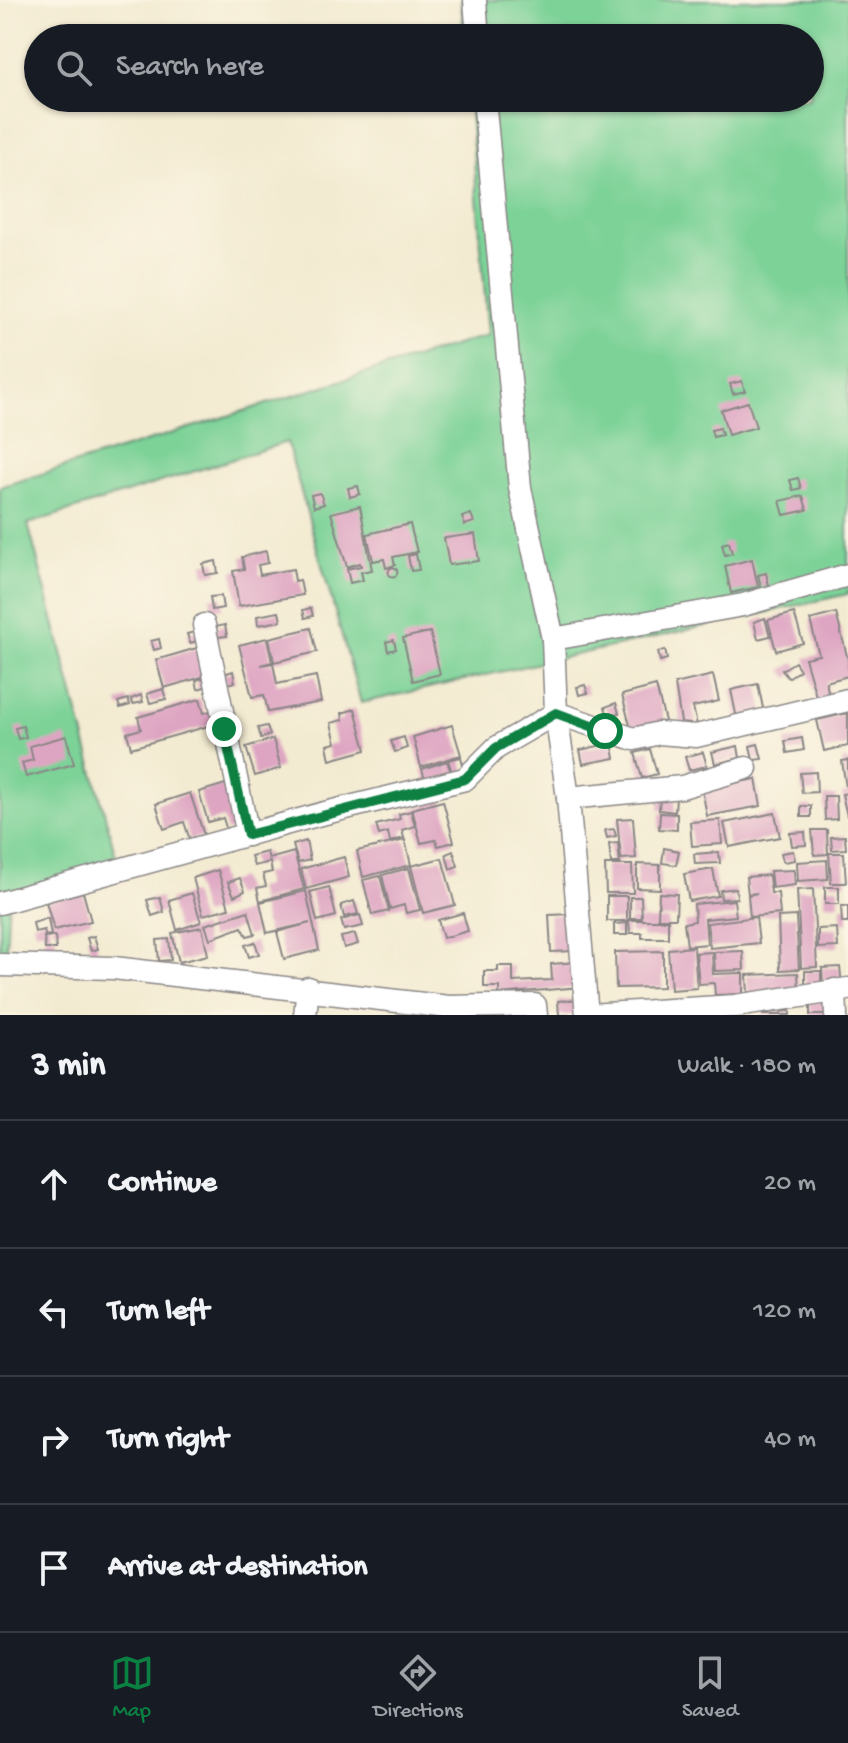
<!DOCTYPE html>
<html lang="en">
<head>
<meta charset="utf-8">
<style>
	body { margin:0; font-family:"Gochi Hand",sans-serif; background:#20242c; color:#f1f3f6 }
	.stop { position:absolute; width:24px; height:24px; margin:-18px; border:6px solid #0b8043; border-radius:50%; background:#fff }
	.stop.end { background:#0b8043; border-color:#fff; box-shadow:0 2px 8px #0008 }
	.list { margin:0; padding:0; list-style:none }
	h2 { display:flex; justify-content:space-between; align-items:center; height:104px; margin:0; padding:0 32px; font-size:34px }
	h2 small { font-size:26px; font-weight:400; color:#9ea1a6 }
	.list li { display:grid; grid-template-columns:52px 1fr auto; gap:24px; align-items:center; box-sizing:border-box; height:128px; padding:0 32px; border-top:2px solid #363941 }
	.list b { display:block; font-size:30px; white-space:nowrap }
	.list em { font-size:26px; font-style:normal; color:#9ea1a6 }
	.icon { flex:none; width:44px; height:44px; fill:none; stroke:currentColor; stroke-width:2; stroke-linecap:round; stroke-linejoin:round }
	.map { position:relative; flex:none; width:848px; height:1015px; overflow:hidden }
	.search { position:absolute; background:#171b24; box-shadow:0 2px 6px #0004; left:24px; right:24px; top:24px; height:88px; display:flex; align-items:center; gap:20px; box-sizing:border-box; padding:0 28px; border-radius:44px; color:#9ea1a6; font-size:30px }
	.sheet { height:616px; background:#171b24 }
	nav { display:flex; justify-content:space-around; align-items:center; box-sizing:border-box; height:112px; border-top:2px solid #363941; background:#171b24; font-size:22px; color:#9ea1a6 }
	nav a { display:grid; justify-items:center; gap:4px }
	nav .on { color:#0b8043 }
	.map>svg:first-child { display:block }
</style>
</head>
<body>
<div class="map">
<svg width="848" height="1015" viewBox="0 0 848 1015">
	<rect width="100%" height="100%" fill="#fcf5e5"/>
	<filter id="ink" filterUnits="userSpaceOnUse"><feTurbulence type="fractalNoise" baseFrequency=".0125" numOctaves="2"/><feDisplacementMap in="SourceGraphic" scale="16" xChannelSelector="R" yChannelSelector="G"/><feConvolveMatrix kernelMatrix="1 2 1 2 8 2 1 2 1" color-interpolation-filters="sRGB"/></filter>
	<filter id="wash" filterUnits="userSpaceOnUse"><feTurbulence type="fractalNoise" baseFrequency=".006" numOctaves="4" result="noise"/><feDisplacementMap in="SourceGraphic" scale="32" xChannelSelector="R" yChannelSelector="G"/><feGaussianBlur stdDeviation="1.8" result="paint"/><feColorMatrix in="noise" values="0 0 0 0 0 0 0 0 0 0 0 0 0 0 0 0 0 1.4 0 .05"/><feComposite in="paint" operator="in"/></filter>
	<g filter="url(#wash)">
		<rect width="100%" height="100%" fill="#f3ebd1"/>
		<path fill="#7bd297" stroke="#4e7a69" stroke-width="2" d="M461,0H848V594L361,703L287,442L28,524L119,868L9,898L6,953H0V487L488,335L469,98H810V38H464Z"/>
		<g id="blocks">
			<g fill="#dea5c2">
				<path d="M742,381L745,391L733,394L730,384Z"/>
				<path d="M748,402L756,427L728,435L721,410Z"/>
				<path d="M720,428L722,435L713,437L711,430Z"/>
				<path d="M798,478L801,488L793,490L790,480Z"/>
				<path d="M358,486L360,494L350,497L348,488Z"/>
				<path d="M320,493L324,504L314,507L311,495Z"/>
				<path d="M803,496L807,510L784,515L780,501Z"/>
				<path d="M360,506L372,570L361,572L363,580L350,583L347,569L361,566L360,563L347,567L331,513Z"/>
				<path d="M471,514L474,522L465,525L462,517Z"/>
				<path d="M410,524L417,552L393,557L395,565L386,568L384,559L373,561L367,534Z"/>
				<path d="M475,534L479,561L449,565L444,538Z"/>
				<path d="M729,542L732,553L725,555L722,544Z"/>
				<path d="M266,551L268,563L258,565L260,575L293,569L295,581L300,580L303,595L239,606L233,571L244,569L242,557Z"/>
				<path d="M416,554L419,570L411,571L408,556Z"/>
				<path d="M752,559L758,587L731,593L725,566Z"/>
				<path d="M216,561L218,573L205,575L203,564Z"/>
				<circle cx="393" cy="572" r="4.5"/>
				<path d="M766,573L769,586L761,588L758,575Z"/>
				<path d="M221,596L223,608L212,610L210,597Z"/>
				<path d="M311,608L313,616L305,618L303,610Z"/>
				<path d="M279,612L281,621L258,625L257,616Z"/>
				<path d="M794,613L803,643L776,651L768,620Z"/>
				<path d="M836,613L848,660V676L826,682L830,700L818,703L805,658L819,655L810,620Z"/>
				<path d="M765,618L770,636L758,639L754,622Z"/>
				<path d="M225,625L227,636L217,637L215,627Z"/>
				<path d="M311,628L317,652L274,662L269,638Z"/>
				<path d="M198,631L201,640L190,643L187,634Z"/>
				<path d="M430,632L440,674L413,681L403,638Z"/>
				<path d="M267,638L272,662L261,665L273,663L277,684L316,676L321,702L268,712L264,695L252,697L239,645Z"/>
				<path d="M159,639L161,648L154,650L151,641Z"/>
				<path d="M394,640L396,649L388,651L386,642Z"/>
				<path d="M200,647L209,675L164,688L156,660Z"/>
				<path d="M665,650L667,659L660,661L658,652Z"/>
				<path d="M795,662L800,670L788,678L782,670Z"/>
				<path d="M233,671L235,682L227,684L224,674Z"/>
				<path d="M713,675L719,701L693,707L697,725L682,729L675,684Z"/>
				<path d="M208,677L211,685L198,689L196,680Z"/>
				<path d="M758,684L764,713L737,719L731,690Z"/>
				<path d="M585,685L588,693L579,695L577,687Z"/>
				<path d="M656,686L666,725L632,733L622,695Z"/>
				<path d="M163,689L166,699L150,703L147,694Z"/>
				<path d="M141,695L143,702L133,704L131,699Z"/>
				<path d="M128,699L130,705L120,708L118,702Z"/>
				<path d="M200,699L204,713L214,710L219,723L131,748L127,733L141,729L138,717Z"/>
				<path d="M616,703L619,713L608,716L605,707Z"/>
				<path d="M355,709L366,750L330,760L327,745L336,743L331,723L343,720L342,713Z"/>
				<path d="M848,713V746L824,751L817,720Z"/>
				<path d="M452,725L461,755L421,767L413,737Z"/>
				<path d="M23,726L26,737L18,739L15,728Z"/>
				<path d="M267,726L270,735L261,738L258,728Z"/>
				<path d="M66,736L74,764L26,777L22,763L33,760L30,746Z"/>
				<path d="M404,737L407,748L395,752L391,741Z"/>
				<path d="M802,738L804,750L787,753L785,741Z"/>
				<path d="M273,739L281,768L255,776L246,747Z"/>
				<path d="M612,743L615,758L583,764L580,750Z"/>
				<path d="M758,744L762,759L753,760L750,746Z"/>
				<path d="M738,746L740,758L715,764L712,752Z"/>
				<path d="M650,749L657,774L642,778L635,753Z"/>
				<path d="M703,752L707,766L689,770L685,757Z"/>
				<path d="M461,757L465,772L453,776L448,760Z"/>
				<path d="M848,760V788H846L842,761Z"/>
				<path d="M447,761L452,775L426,783L422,769Z"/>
				<path d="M816,772L817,792L802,793L800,773Z"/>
				<path d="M756,779L761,806L707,816L702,789Z"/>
				<path d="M229,783L242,827L227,831L223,818L208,822L199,792Z"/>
				<path d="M190,793L204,835L190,840L184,822L164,829L156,804Z"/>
				<path d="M848,793V816H847L842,794Z"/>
				<path d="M660,795L676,797L675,812L659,810Z"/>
				<path d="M824,796H836L837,819L825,820Z"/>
				<path d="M443,801L454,842L438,846L436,840L421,843L412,809Z"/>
				<rect x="801" y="806" width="10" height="11"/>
				<path d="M411,811L415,826L402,830L404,838L390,842L388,832L379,835L376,825L400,819L399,814Z"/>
				<path d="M660,813L677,814V830L659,829Z"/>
				<path d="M775,813L780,837L729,847L724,823Z"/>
				<path d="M633,818L636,858L621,859L617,819Z"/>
				<path d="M720,820L722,844L692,846L690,822Z"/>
				<path d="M614,829L616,836L607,838L605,830Z"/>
				<path d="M812,830H827L828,854L814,855Z"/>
				<path d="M805,832L806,845L792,846L790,833Z"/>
				<path d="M845,836L846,849L832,850L831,837Z"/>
				<path d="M405,840L411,865L363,877L357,851Z"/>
				<path d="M306,841L310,860L298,863L293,845Z"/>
				<path d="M618,843L620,863H611L609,844Z"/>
				<path d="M664,848L679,851L676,865L662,863Z"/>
				<path d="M453,851L458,866L450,869L446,854Z"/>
				<path d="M793,851L795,860L783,862L781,853Z"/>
				<path d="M267,852L269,859L294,852L304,889L260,901L257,888L266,886L263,874L272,872L270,862L254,866L251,856Z"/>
				<path d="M719,852L720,863L695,864L694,854Z"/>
				<path d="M829,853H844L846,883H831Z"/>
				<path d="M344,857L349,877L306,889L301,869Z"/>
				<path d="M442,858L455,905L423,913L411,866Z"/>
				<path d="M827,860L828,879L798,881L797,862Z"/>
				<path d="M637,864L660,865V889L637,888Z"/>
				<path d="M605,865H632L633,893H606Z"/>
				<path d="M409,868L420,910L406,913L404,905L390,909L382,875Z"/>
				<path d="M713,869L718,896L689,901L684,874Z"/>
				<path d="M218,870L229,908L203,915L193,878Z"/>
				<path d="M794,870L795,885L772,888L770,871Z"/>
				<path d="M769,875L771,893H778L780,914L750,917L748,895L757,893L748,894L746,877Z"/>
				<path d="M380,876L389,911L372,915L363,880Z"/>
				<path d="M240,878L245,891L234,896L228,882Z"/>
				<path d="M329,887L336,916L317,921L310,892Z"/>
				<rect x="825" y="887" width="14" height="17"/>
				<path d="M736,888L737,898L721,899L720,890Z"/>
				<path d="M813,889L817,967L801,968L797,890Z"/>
				<path d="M306,891L319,950L284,959L277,932L310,923L267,933L260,902Z"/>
				<path d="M83,892L91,921L54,930L46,902Z"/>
				<path d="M192,893L201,922L177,930L169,900Z"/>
				<path d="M659,893L677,894L676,918H658Z"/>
				<rect x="607" y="896" width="20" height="25"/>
				<path d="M160,897L164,912L152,916L147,900Z"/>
				<path d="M630,897H641L642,918H630Z"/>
				<path d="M734,900L736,916L705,919L707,944L687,946L684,923L695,921L694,904Z"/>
				<path d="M354,901L358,914L344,917L341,905Z"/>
				<path d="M841,906H848V923H842Z"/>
				<path d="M248,911L255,934L247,936L242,927L210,939L205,925Z"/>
				<path d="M463,913L468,931L443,938L438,920Z"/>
				<path d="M573,914L575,951L551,952L549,915Z"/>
				<path d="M360,915L363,926L344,930L341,920Z"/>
				<path d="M796,916L799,969L780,970L778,917Z"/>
				<path d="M756,917L759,943L710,948L707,923Z"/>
				<path d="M48,918L51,935L45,936L44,930L35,932L33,923Z"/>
				<path d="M629,920H668V938H642V933H630Z"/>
				<path d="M627,923V935H614V924Z"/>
				<path d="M202,927L208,955L179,962L172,933Z"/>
				<path d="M837,928L838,947L818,948V929Z"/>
				<path d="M355,934L358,944L344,948L341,937Z"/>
				<path d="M55,936L56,949H45L44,937Z"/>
				<path d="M94,936L98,949L91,951L87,938Z"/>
				<path d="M169,939L171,960L159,961L157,940Z"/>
				<path d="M255,942L259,954L249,957L245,945Z"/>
				<path d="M694,947L697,988L671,990L668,949Z"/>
				<path d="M663,951V987L616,988L615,952Z"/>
				<path d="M743,951L744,970L715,971L714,952Z"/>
				<path d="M712,952L713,974L743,973V994L715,995L714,983L699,984L696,953Z"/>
				<path d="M578,962L581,987L499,994V987H484V971H498V966H513V982L552,980L551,964Z"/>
				<path d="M840,967L842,986L823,987L822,968Z"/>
				<rect x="805" y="971" width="16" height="17"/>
				<path d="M798,973L799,992L748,994L747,975Z"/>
				<path d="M580,999L581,1015H559L558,1001Z"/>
				<path d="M833,1001L834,1015H810V1002Z"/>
				<path d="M790,1011V1015H763V1013Z"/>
			</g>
		</g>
	</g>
	<g filter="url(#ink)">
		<use href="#blocks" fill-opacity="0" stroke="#8a8686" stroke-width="2"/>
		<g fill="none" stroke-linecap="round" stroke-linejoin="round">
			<defs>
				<g id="minor">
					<path d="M475,0L478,38"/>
					<path d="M484,98L520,488L553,639L556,713L568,798L587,1015"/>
					<path d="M204,625L248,835"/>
					<path d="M553,639L743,605L848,575"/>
					<path d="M568,798L682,787L746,768"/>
					<path d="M0,903L321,814L465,779L496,748L556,713L634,739L659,733L696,736L848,700"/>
					<path d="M0,965L114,968L449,1007L535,1005L536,1015"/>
					<path d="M835,990L836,1015"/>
					<path d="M305,1015L308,988"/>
					<path d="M589,1015L735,1006L848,989"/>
				</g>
			</defs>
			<use href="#minor" stroke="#8a8686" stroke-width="25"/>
			<use href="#minor" stroke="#fff" stroke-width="22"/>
		</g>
	</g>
	<g fill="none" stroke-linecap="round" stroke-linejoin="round" filter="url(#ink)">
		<path stroke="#0b8043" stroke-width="10" d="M224,729L248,835L465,779L496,748L556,713L605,731"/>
	</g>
</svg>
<div class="stop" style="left:605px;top:731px"></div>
<div class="stop end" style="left:224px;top:729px"></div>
<div class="search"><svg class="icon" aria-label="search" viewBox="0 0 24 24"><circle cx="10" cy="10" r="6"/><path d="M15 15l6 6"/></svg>Search here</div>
</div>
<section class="sheet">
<h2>3 min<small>Walk · 180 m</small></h2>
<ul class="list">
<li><svg class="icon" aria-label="ahead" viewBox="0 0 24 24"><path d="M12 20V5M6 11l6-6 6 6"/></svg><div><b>Continue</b></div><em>20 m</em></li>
<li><svg class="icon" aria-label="left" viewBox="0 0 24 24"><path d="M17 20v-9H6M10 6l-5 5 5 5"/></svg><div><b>Turn left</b></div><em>120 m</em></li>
<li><svg class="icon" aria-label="right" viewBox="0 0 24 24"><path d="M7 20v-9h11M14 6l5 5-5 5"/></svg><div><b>Turn right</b></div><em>40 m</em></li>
<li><svg class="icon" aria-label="arrive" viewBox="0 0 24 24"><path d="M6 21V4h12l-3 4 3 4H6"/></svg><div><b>Arrive at destination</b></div></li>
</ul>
</section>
<nav>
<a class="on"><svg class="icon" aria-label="map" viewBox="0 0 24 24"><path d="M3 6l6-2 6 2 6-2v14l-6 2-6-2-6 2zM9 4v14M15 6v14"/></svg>Map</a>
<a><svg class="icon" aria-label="directions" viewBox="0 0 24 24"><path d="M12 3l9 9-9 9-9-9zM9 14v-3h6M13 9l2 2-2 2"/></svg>Directions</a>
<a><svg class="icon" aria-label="saved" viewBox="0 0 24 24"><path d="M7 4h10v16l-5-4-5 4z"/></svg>Saved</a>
</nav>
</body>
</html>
